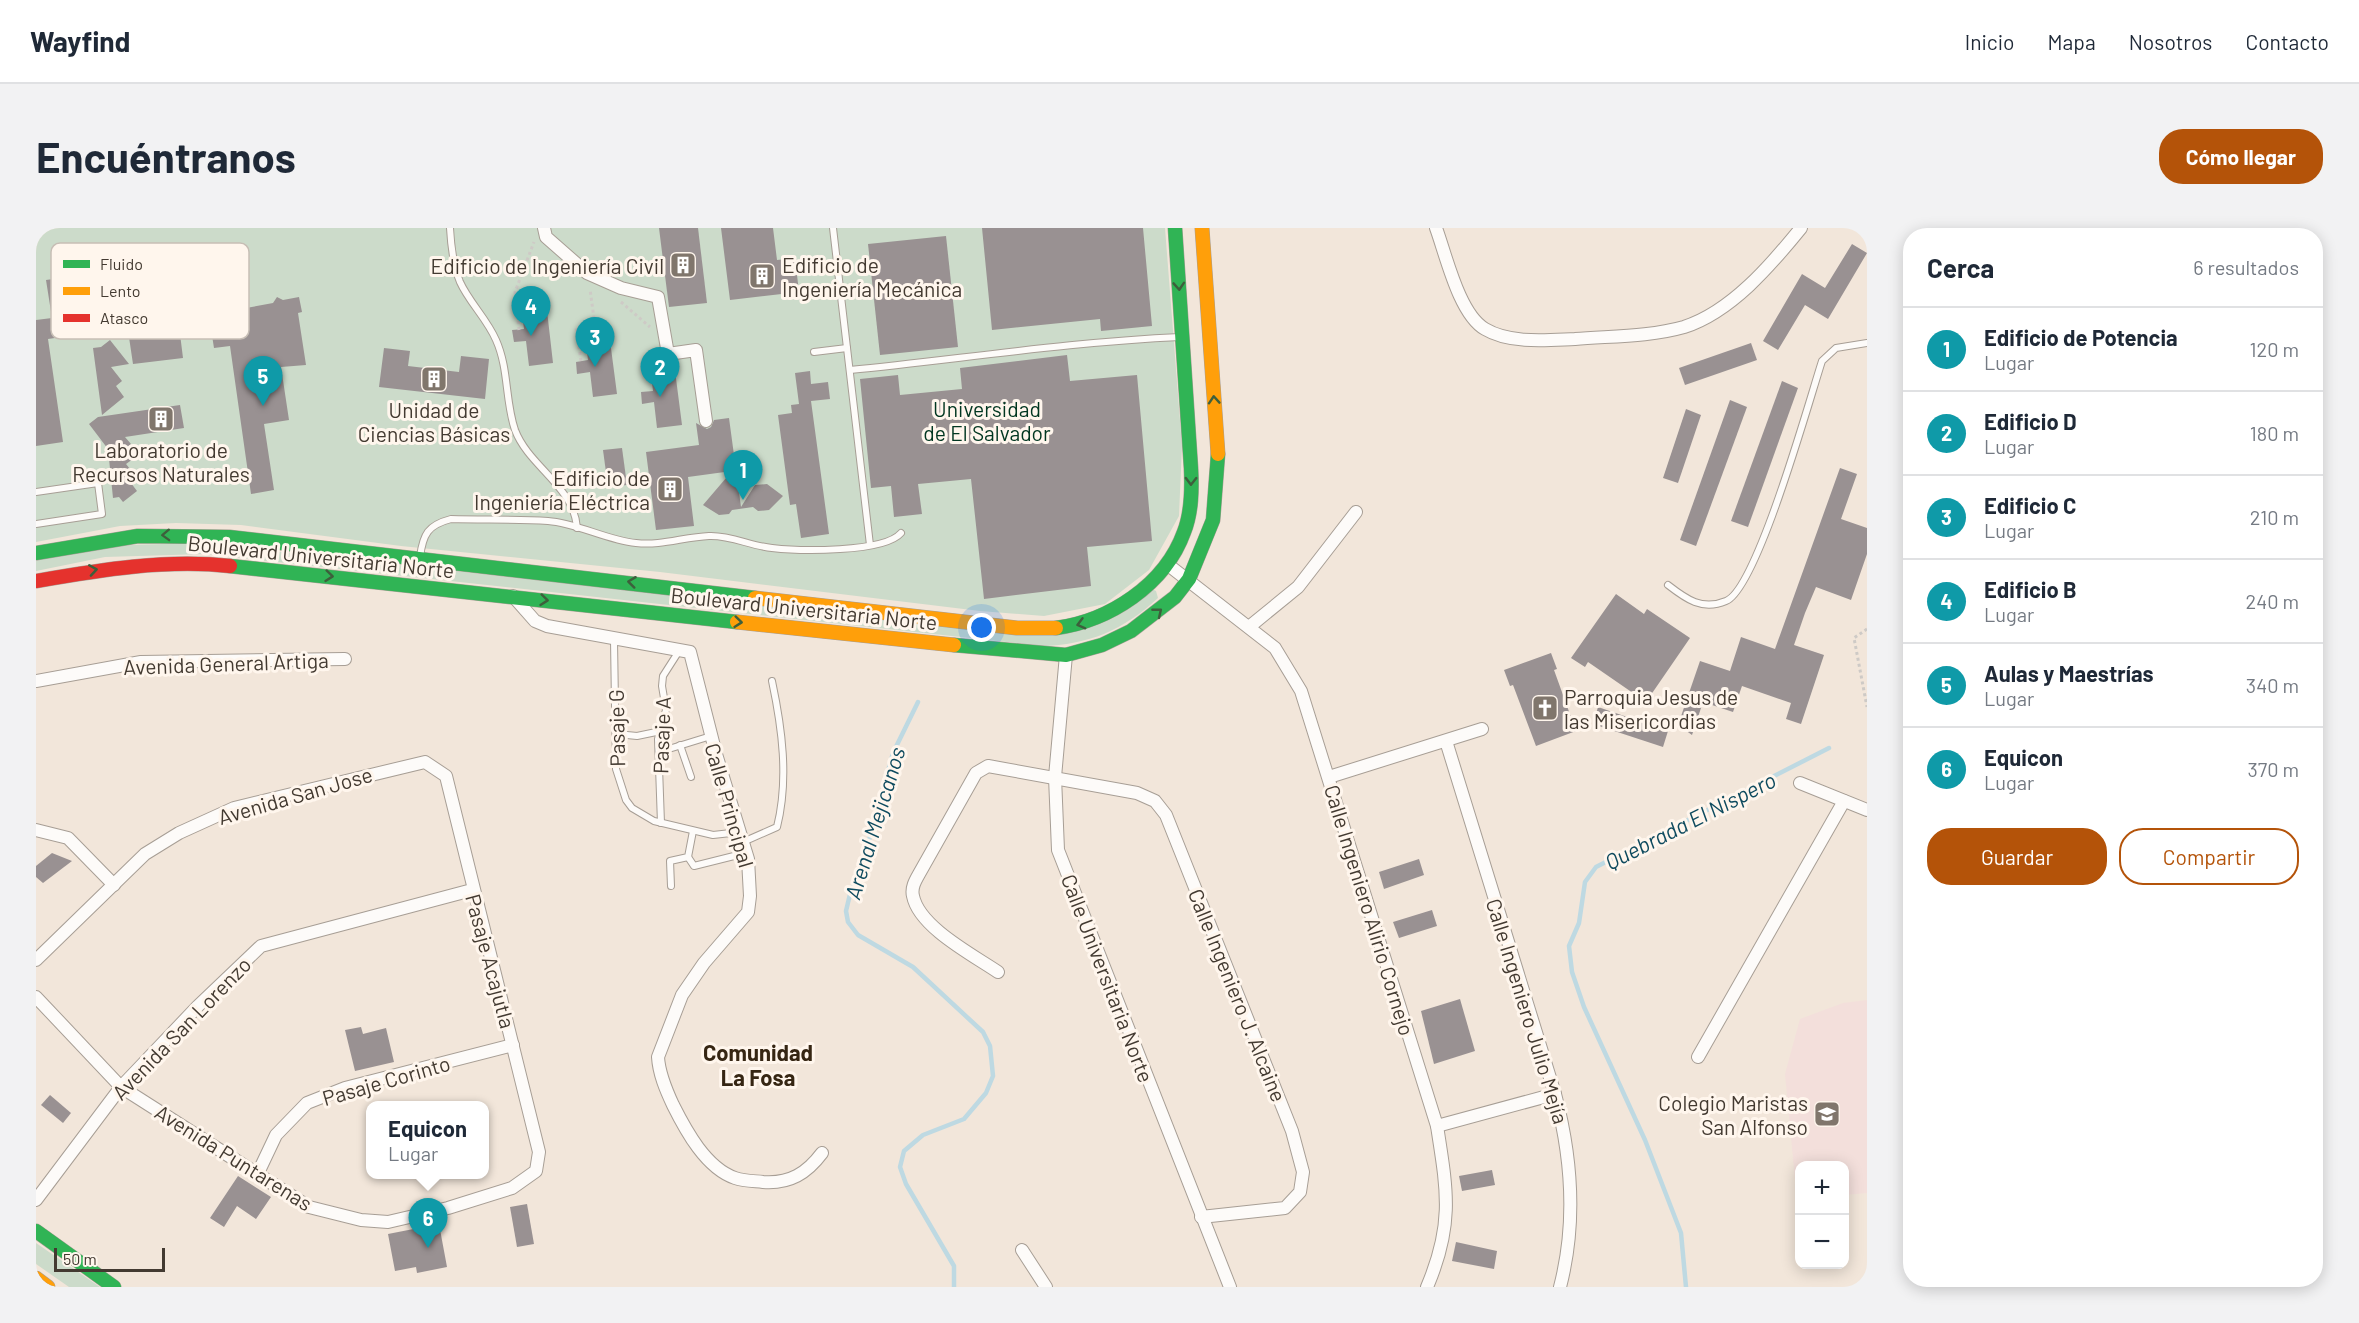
<!DOCTYPE html>
<html lang="es">
<head>
<meta charset="utf-8">
<style>
	body { margin:0; font-family:Barlow,sans-serif; background:#f2f2f3; color:#1f2937 }
	.controls { position:absolute; right:18px; bottom:18px; display:grid; overflow:hidden; border-radius:12px; box-shadow:0 3px 15px #0003 }
	.controls button { width:54px; height:54px; display:grid; place-items:center; padding:0; border:0; border-bottom:2px solid #e0e1e3; background:#fff; color:#1f2937; font:30px sans-serif }
	.scale { position:absolute; left:18px; bottom:15px; width:111px; box-sizing:border-box; padding-left:6px; border:3px solid #433a31; border-top:0; font-size:16px; line-height:21px; white-space:nowrap; color:#433a31; -webkit-text-stroke:4px #fff6ed; paint-order:stroke }
	.you { position:absolute; left:946px; top:400px; width:21px; height:21px; margin:-15px; border:4px solid #fff; border-radius:50%; background:#1a73e8; box-shadow:0 0 0 9px #1a73e833 }
	.badge { display:grid; place-items:center; width:39px; height:39px; border-radius:50%; background:#b45309; color:#fff; font-size:20px; font-weight:700 }
	.pin { position:absolute; translate:-50% -50px; filter:drop-shadow(0 2px 3px #0008) }
	.pin::after { content:''; position:absolute; top:32px; width:21px; height:18px; background:inherit; clip-path:polygon(0 0,100% 0,50% 100%) }
	.popup { position:absolute; left:330px; top:873px; width:123px; height:78px; box-sizing:border-box; display:grid; place-content:center; border-radius:12px; background:#fff; filter:drop-shadow(0 2px 4px #0005); font-size:20px; white-space:nowrap; color:#747a83 }
	.popup b { font-size:22px; color:#1f2937 }
	.popup::after { content:''; position:absolute; left:50%; top:100%; margin-left:-12px; border:12px solid transparent; border-top-color:#fff }
	.list { margin:0; padding:0; list-style:none }
	h2 { display:flex; justify-content:space-between; align-items:center; height:78px; margin:0; padding:0 24px; font-size:26px }
	h2 small { font-size:20px; font-weight:400; color:#747a83 }
	.list li { display:grid; grid-template-columns:39px 1fr auto; gap:18px; align-items:center; box-sizing:border-box; height:84px; padding:0 24px; border-top:2px solid #e0e1e3 }
	.list b { display:block; font-size:22px; white-space:nowrap }
	.list p { margin:0; font-size:20px; white-space:nowrap; color:#747a83 }
	.list em { font-size:20px; font-style:normal; color:#747a83 }
	.actions { display:flex; gap:12px; padding:18px 24px }
	.actions a { flex:1; padding:14px 0; border:2px solid #b45309; border-radius:24px; text-align:center; font-size:21px; color:#b45309 }
	.actions .main { background:#b45309; color:#fff }
	.map { position:relative; flex:none; width:1831px; height:1059px; overflow:hidden; border-radius:24px }
	header { display:flex; align-items:center; gap:36px; box-sizing:border-box; height:84px; padding:0 30px; background:#fff; border-bottom:2px solid #e0e1e3 }
	header strong { font-size:28px }
	nav { display:flex; gap:33px; margin-inline-start:auto; font-size:21px }
	.intro { display:flex; align-items:center; justify-content:space-between; box-sizing:border-box; height:144px; padding:0 36px }
	h1 { margin:0; font-size:42px }
	.button { padding:15px 27px; border-radius:24px; background:#b45309; color:#fff; font-size:21px; font-weight:700 }
	main { display:flex; gap:36px; padding:0 36px }
	aside { flex:1; background:#fff; border-radius:24px; box-shadow:0 3px 15px #0003 }
	.map>svg:first-child { display:block }
</style>
</head>
<body>
<header>
<strong>Wayfind</strong>
<nav><a>Inicio</a><a>Mapa</a><a>Nosotros</a><a>Contacto</a></nav>
</header>
<div class="intro"><h1>Encuéntranos</h1><a class="button">Cómo llegar</a></div>
<main>
<div class="map">
<svg width="1831" height="1059" viewBox="0 0 1831 1059">
	<rect width="100%" height="100%" fill="#f2e6da"/>
	<path fill="#f3dfdb" d="M1831,772V965L1809,967L1808,938H1764L1761,973L1749,846L1764,791L1807,775Z"/>
	<g fill="#ccdbca">
		<path d="M0,0H1129L1146,218L1143,288L1113,342L1069,376L1008,388L944,383L624,344L365,318L205,297L140,295L84,298L0,314Z"/>
		<path d="M167,315L999,407L1116,361L1120,363L1122,370C1088,402 1052,417 1006,418L169,326L69,329L0,343V331L88,317Z"/>
		<path d="M0,1015L64,1059H33L0,1036Z"/>
	</g>
	<g fill="none" stroke-linecap="round" stroke-linejoin="round">
		<g stroke="#bed9e2" stroke-width="4.5">
			<path d="M882,474L857,525L825,641L815,662L810,683L812,694L822,707L877,739L947,804L954,818L957,848L950,865L928,891L887,907L868,923L864,939L870,956L918,1038V1059"/>
			<path d="M1650,1059L1645,1005L1609,912L1548,779L1536,744L1533,718L1543,695L1549,654L1560,639L1793,520"/>
		</g>
	</g>
	<g fill="#999192">
		<path d="M623,0H662L671,75L633,79Z"/>
		<path d="M685,0H737L741,32L759,30L763,64L694,72Z"/>
		<path d="M946,0H1107L1116,98L1065,103L1064,91L956,102Z"/>
		<path d="M910,8L922,119L844,127L832,16Z"/>
		<path d="M1816,16L1831,25L1792,91L1769,77L1742,122L1727,113L1766,46L1789,60Z"/>
		<path d="M191,39L199,82L237,75L241,69L247,72L263,69L266,84L262,85L270,137L245,139L253,192L228,196L238,262L215,266L194,118L178,120L170,70L166,71L164,55H168L166,42Z"/>
		<path d="M124,44L131,91L142,90L147,130L97,136L84,49Z"/>
		<path d="M38,48L46,106L12,111L27,214L0,218V92L16,90L10,52Z"/>
		<path d="M510,74L517,135L493,138L490,113L478,114L476,102L488,101L485,77Z"/>
		<path d="M573,105L581,166L557,169L554,144L541,146L540,134L552,132L549,108Z"/>
		<path d="M74,112L93,136L75,139L86,153L80,158L88,169L66,187L57,120L65,119Z"/>
		<path d="M1715,115L1721,132L1649,157L1643,140Z"/>
		<path d="M348,120L374,123L372,138L423,144L425,128L453,131L449,171L343,159Z"/>
		<path d="M1031,127L1034,153L1101,147L1116,313L1051,319L1055,358L948,371L935,251L882,256L886,286L858,289L855,258L835,260L824,151L862,147L864,167L926,161L924,140Z"/>
		<path d="M638,135L646,197L621,200L618,174L606,176L605,164L617,163L614,138Z"/>
		<path d="M774,143L775,156L792,154L794,171L775,173L793,306L765,310L760,276L754,277L742,187L756,185L755,177L763,176L759,145Z"/>
		<path d="M1746,153L1762,160L1712,299L1695,293Z"/>
		<path d="M1694,172L1711,179L1660,318L1644,312Z"/>
		<path d="M144,177L148,200L89,209L95,216L89,221L97,231L90,236L98,246L92,251L101,263L87,274L83,269L77,270L72,221L53,196L62,189Z"/>
		<path d="M1650,181L1665,187L1642,255L1627,250Z"/>
		<path d="M693,190L705,279L719,257L731,256L747,268L733,282L722,283L717,279L696,282L693,286L683,287L667,277L696,243L652,249L658,298L620,302L610,224L663,217L660,195L671,201L675,199L678,192Z"/>
		<path d="M586,220L591,257L572,259L567,222Z"/>
		<path d="M1804,240L1821,246L1805,291L1831,300V326L1815,372L1780,359L1769,385L1758,417L1788,427L1765,496L1750,491L1755,475L1706,458L1697,484L1667,474L1656,507L1642,497L1664,433L1694,443L1705,409L1739,421Z"/>
		<path d="M1580,366L1608,386L1611,381L1654,410L1610,474L1552,434L1549,439L1535,430Z"/>
		<path d="M1515,425L1521,441L1518,442L1540,503L1500,518L1477,457L1474,458L1468,442Z"/>
		<path d="M1562,479L1632,503L1627,519L1557,496Z"/>
		<path d="M16,625L36,633L7,655L0,649V638Z"/>
		<path d="M1383,631L1388,647L1348,661L1343,644Z"/>
		<path d="M1396,682L1401,698L1363,710L1357,694Z"/>
		<path d="M1424,771L1439,823L1398,836L1385,783Z"/>
		<path d="M325,799L327,806L350,800L358,834L319,843L309,802Z"/>
		<path d="M14,867L35,885L27,895L5,877Z"/>
		<path d="M1456,942L1459,957L1426,963L1423,948Z"/>
		<path d="M202,948L235,969L220,991L201,978L188,999L174,990Z"/>
		<path d="M491,976L498,1016L481,1019L474,979Z"/>
		<path d="M403,996L411,1039L381,1045L380,1039L359,1043L352,1006Z"/>
		<path d="M1420,1014L1461,1023L1458,1041L1416,1033Z"/>
	</g>
	<g fill="none" stroke-linecap="round" stroke-linejoin="round">
		<defs>
			<g id="lane">
				<path d="M414,0C415,18 417,37 424,54C433,74 451,91 460,112C473,141 469,173 479,202C493,239 538,258 541,300"/>
				<path d="M797,0L834,317"/>
				<path d="M778,124L811,120"/>
				<path d="M814,142C924,131 1034,114 1144,109"/>
				<path d="M0,264L62,255L66,286L0,296"/>
				<path d="M384,329C387,306 392,297 415,291C447,292 480,291 512,293C541,295 570,312 600,315C625,318 648,309 673,308C695,307 714,318 736,320C762,323 848,325 865,305"/>
				<path d="M1632,357C1650,371 1666,383 1690,373C1721,361 1773,173 1786,133L1800,120L1831,115"/>
				<path d="M578,412L580,541L590,572L596,580L618,593L677,607L704,604"/>
				<path d="M581,506L601,508L625,503"/>
				<path d="M644,517L655,549"/>
				<path d="M623,524L675,508"/>
				<path d="M625,595L622,511L630,482L626,458L627,448L643,423"/>
				<path d="M707,614L741,599C753,551 746,500 736,453"/>
				<path d="M652,629L658,638L710,625"/>
				<path d="M635,658L634,633L652,629L657,603"/>
			</g>
			<g id="street">
				<path d="M508,0L510,9L551,45L585,60L622,69L632,126L660,122L670,193"/>
				<path d="M1400,0C1410,27 1423,86 1449,101C1474,116 1511,112 1539,111C1574,108 1613,109 1648,99C1695,84 1735,37 1765,0"/>
				<path d="M1131,336L1239,420L1265,463L1401,898C1411,962 1418,996 1391,1059"/>
				<path d="M477,368L499,393L511,398L654,424L680,526L712,631L714,668L712,684L668,735L646,767L622,829C623,846 630,862 637,877C650,903 670,940 699,950C708,953 718,953 727,954C754,956 771,945 786,925"/>
				<path d="M1213,399L1262,359L1320,284"/>
				<path d="M1030,427L1019,549L1022,622L1194,1059"/>
				<path d="M0,453L105,434L309,431"/>
				<path d="M1410,513L1519,866C1536,930 1541,994 1524,1059"/>
				<path d="M1293,549L1446,501"/>
				<path d="M1764,555L1831,582"/>
				<path d="M0,602L32,610L78,657"/>
				<path d="M0,732L109,626L143,605L198,580L389,534L410,548L503,924L500,943L476,960L412,980L352,994L325,992L273,979L85,859L0,769"/>
				<path d="M962,744C937,727 883,699 877,668C875,660 879,653 883,646L940,545L952,538L1101,565L1119,573L1130,587L1256,903L1267,944L1264,964L1249,980L1165,989"/>
				<path d="M1662,829L1808,573"/>
				<path d="M1401,898L1519,866"/>
				<path d="M222,945L240,907L271,875L309,860L477,817"/>
				<path d="M0,972L85,859L162,778L225,718L436,662"/>
				<path d="M986,1022L1010,1059"/>
			</g>
			<g id="fast">
				<path d="M0,325L102,308L193,309L719,370"/>
				<path d="M194,338L701,394"/>
				<path d="M1020,400C1073,393 1129,357 1148,304C1156,284 1156,261 1155,240L1139,0"/>
				<path d="M918,417L1030,427L1066,417L1095,403L1139,369L1153,351L1177,292L1182,226"/>
				<path d="M0,1003L78,1059"/>
			</g>
			<g id="slow">
				<path d="M1166,0L1182,226"/>
				<path d="M719,370L981,400H1020"/>
				<path d="M701,394L918,417"/>
				<path d="M0,1050L12,1059"/>
			</g>
			<path id="jam" d="M0,353C64,342 129,331 194,338"/>
		</defs>
		<use href="#lane" stroke="#a79e95" stroke-width="8"/>
		<use href="#street" stroke="#a79e95" stroke-width="14"/>
		<use href="#fast" stroke="#a79e95" stroke-width="15"/>
		<use href="#slow" stroke="#a79e95" stroke-width="15"/>
		<use href="#jam" stroke="#a79e95" stroke-width="15"/>
		<g stroke="#cecac6" stroke-width="3" stroke-dasharray="3 3" stroke-linecap="butt">
			<path d="M585,74L614,99"/>
			<path d="M483,102L479,64L498,14"/>
			<path d="M545,133L540,100L559,98L554,61"/>
			<path d="M1831,401L1818,410L1831,479"/>
		</g>
		<use href="#lane" stroke="#fdfbf9" stroke-width="6"/>
		<use href="#street" stroke="#fdfbf9" stroke-width="12"/>
		<use href="#fast" stroke="#30b455" stroke-width="14"/>
		<use href="#slow" stroke="#ff9f0a" stroke-width="14"/>
		<use href="#jam" stroke="#e5322d" stroke-width="14"/>
	</g>
	<defs><path id="oneway-chevron" d="M-2-3.5L2.5 0L-2 3.5" fill="none" stroke-width="1.6" stroke-linecap="round" stroke-linejoin="round" transform="scale(1.5)"/></defs>
	<g stroke="#3d5f3c">
		<use href="#oneway-chevron" transform="translate(1143 58) rotate(86)"/>
		<use href="#oneway-chevron" transform="translate(1178 172) rotate(-94)"/>
		<use href="#oneway-chevron" transform="translate(1155 253) rotate(91)"/>
		<use href="#oneway-chevron" transform="translate(130 307) rotate(178)"/>
		<use href="#oneway-chevron" transform="translate(57 342) rotate(-9)"/>
		<use href="#oneway-chevron" transform="translate(293 348) rotate(6)"/>
		<use href="#oneway-chevron" transform="translate(596 354) rotate(-173)"/>
		<use href="#oneway-chevron" transform="translate(508 372) rotate(6)"/>
		<use href="#oneway-chevron" transform="translate(1122 384) rotate(-39)"/>
		<use href="#oneway-chevron" transform="translate(702 394) rotate(6)"/>
		<use href="#oneway-chevron" transform="translate(1045 396) rotate(165)"/>
	</g>
	<defs>
		<symbol id="building-square" viewBox="-11 -11 22 22"><rect x="-9" y="-9" width="18" height="18" rx="4" fill="#80766c" stroke="#fff6ed"/><path d="M-4-6H4V6H1V3H-1V6H-4ZM-2.5-4.3h1.7v1.8h-1.7ZM.8-4.3h1.7v1.8H.8ZM-2.5-1h1.7V.8h-1.7ZM.8-1h1.7V.8H.8Z" fill="#fff"/></symbol>
		<symbol id="church-square" viewBox="-11 -11 22 22"><rect x="-9" y="-9" width="18" height="18" rx="4" fill="#80766c" stroke="#fff6ed"/><path d="M-1.2-6h2.4v3.5h3.3v2.4h-3.3V6h-2.4V-.1h-3.3v-2.4h3.3Z" fill="#fff"/></symbol>
		<symbol id="school-square" viewBox="-11 -11 22 22"><rect x="-9" y="-9" width="18" height="18" rx="4" fill="#80766c" stroke="#fff6ed"/><path d="M0-5L7-2L0 1L-7-2ZM-4 1L0 2.5L4 1V4Q0 6-4 4Z" fill="#fff"/></symbol>
	</defs>
	<g fill-rule="evenodd">
		<use href="#building-square" x="632" y="22" width="30" height="30"/>
		<use href="#building-square" x="711" y="33" width="30" height="30"/>
		<use href="#building-square" x="383" y="136" width="30" height="30"/>
		<use href="#building-square" x="110" y="176" width="30" height="30"/>
		<use href="#building-square" x="619" y="246" width="30" height="30"/>
		<use href="#church-square" x="1494" y="465" width="30" height="30"/>
		<use href="#school-square" x="1776" y="871" width="30" height="30"/>
	</g>
	<g text-anchor="middle" dominant-baseline="central" stroke-width="6" stroke-linejoin="round" paint-order="stroke">
		<g font-size="21" fill="#433a31" stroke="#fff6ed" text-anchor="end">
			<text x="746" y="36" text-anchor="start">Edificio de<tspan x="746" dy="24">Ingeniería Mecánica</tspan></text>
			<text x="628" y="37">Edificio de Ingeniería Civil</text>
			<text x="398" y="181" text-anchor="middle">Unidad de<tspan x="398" dy="24">Ciencias Básicas</tspan></text>
			<text x="125" y="221" text-anchor="middle">Laboratorio de<tspan x="125" dy="24">Recursos Naturales</tspan></text>
			<text x="614" y="249">Edificio de<tspan x="614" dy="24">Ingeniería Eléctrica</tspan></text>
			<text x="1528" y="468" text-anchor="start">Parroquia Jesus de<tspan x="1528" dy="24">las Misericordias</tspan></text>
			<text x="1772" y="874">Colegio Maristas<tspan x="1772" dy="24">San Alfonso</tspan></text>
		</g>
		<g font-size="21" fill="#003620" stroke="#fff6ed">
			<text x="951" y="180">Universidad<tspan x="951" dy="24">de El Salvador</tspan></text>
		</g>
		<g font-size="21" fill="#433a31" stroke="#fff6ed">
			<text transform="translate(285 328) rotate(6)">Boulevard Universitaria Norte</text>
			<text transform="translate(768 380) rotate(6)">Boulevard Universitaria Norte</text>
			<text transform="translate(190 435) rotate(-2)">Avenida General Artiga</text>
			<text transform="translate(580 500) rotate(-91)">Pasaje G</text>
			<text transform="translate(625 507) rotate(-88)">Pasaje A</text>
			<text transform="translate(259 567) rotate(-16)">Avenida San Jose</text>
			<text transform="translate(694 577) rotate(74)">Calle Principal</text>
			<text transform="translate(1334 682) rotate(73)">Calle Ingeniero Alirio Cornejo</text>
			<text transform="translate(455 733) rotate(75)">Pasaje Acajutla</text>
			<text transform="translate(1072 750) rotate(69)">Calle Universitaria Norte</text>
			<text transform="translate(1202 767) rotate(68)">Calle Ingeniero J. Alcaine</text>
			<text transform="translate(1492 783) rotate(73)">Calle Ingeniero Julio Mejía</text>
			<text transform="translate(145 800) rotate(-46)">Avenida San Lorenzo</text>
			<text transform="translate(350 852) rotate(-16)">Pasaje Corinto</text>
			<text transform="translate(198 929) rotate(32)">Avenida Puntarenas</text>
		</g>
		<g font-size="22" font-style="italic" fill="#0f4b5f" stroke="#fff6ed">
			<text transform="translate(1654 592) rotate(-27)">Quebrada El Nispero</text>
			<text transform="translate(838 595) rotate(-73)">Arenal Mejicanos</text>
		</g>
		<g font-size="22" font-weight="bold" fill="#362613" stroke="#fff6ed">
			<text x="722" y="824">Comunidad<tspan x="722" dy="25">La Fosa</tspan></text>
		</g>
	</g>
	<rect x="15" y="15" width="198" height="96" rx="9" fill="#fff6ed" stroke="#c7beb5" stroke-width="1.5"/>
	<rect x="27" y="32" width="27" height="8" fill="#30b455"/>
	<rect x="27" y="59" width="27" height="8" fill="#ff9f0a"/>
	<rect x="27" y="86" width="27" height="8" fill="#e5322d"/>
	<g font-size="16" fill="#433a31">
		<text x="64" y="42">Fluido</text>
		<text x="64" y="69">Lento</text>
		<text x="64" y="96">Atasco</text>
	</g>
</svg>
<div class="controls">
<button>+</button>
<button>−</button>
</div>
<div class="scale">50 m</div>
<div class="you"></div>
<div class="pin badge" style="left:707px;top:272px;background:#0f9aa8">1</div>
<div class="pin badge" style="left:624px;top:169px;background:#0f9aa8">2</div>
<div class="pin badge" style="left:559px;top:139px;background:#0f9aa8">3</div>
<div class="pin badge" style="left:495px;top:108px;background:#0f9aa8">4</div>
<div class="pin badge" style="left:227px;top:178px;background:#0f9aa8">5</div>
<div class="pin badge" style="left:392px;top:1020px;background:#0f9aa8">6</div>
<div class="popup"><b>Equicon</b>Lugar</div>
</div>
<aside>
<h2>Cerca<small>6 resultados</small></h2>
<ul class="list">
<li><span class="badge" style="background:#0f9aa8">1</span><div><b>Edificio de Potencia</b><p>Lugar</p></div><em>120 m</em></li>
<li><span class="badge" style="background:#0f9aa8">2</span><div><b>Edificio D</b><p>Lugar</p></div><em>180 m</em></li>
<li><span class="badge" style="background:#0f9aa8">3</span><div><b>Edificio C</b><p>Lugar</p></div><em>210 m</em></li>
<li><span class="badge" style="background:#0f9aa8">4</span><div><b>Edificio B</b><p>Lugar</p></div><em>240 m</em></li>
<li><span class="badge" style="background:#0f9aa8">5</span><div><b>Aulas y Maestrías</b><p>Lugar</p></div><em>340 m</em></li>
<li><span class="badge" style="background:#0f9aa8">6</span><div><b>Equicon</b><p>Lugar</p></div><em>370 m</em></li>
</ul>
<div class="actions"><a class="main">Guardar</a><a>Compartir</a></div>
</aside>
</main>
</body>
</html>
